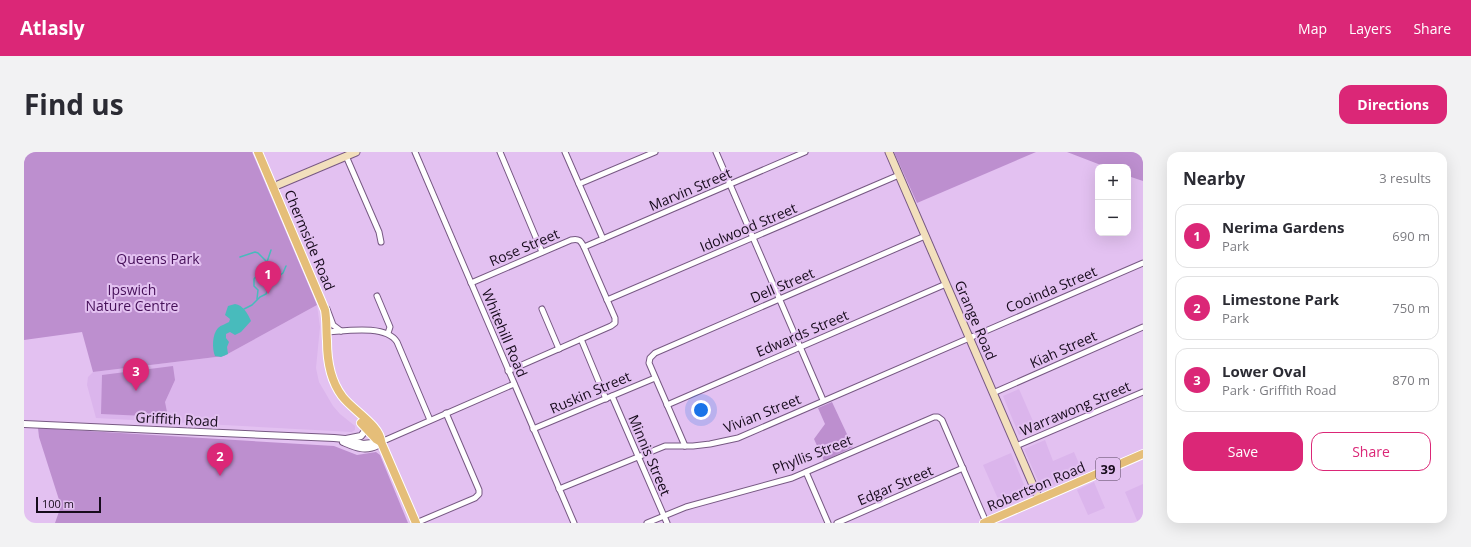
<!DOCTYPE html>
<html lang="en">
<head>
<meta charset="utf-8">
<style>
	body { margin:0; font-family:"Open Sans",sans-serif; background:#f2f2f3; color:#2b2b33 }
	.controls { position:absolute; right:12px; top:12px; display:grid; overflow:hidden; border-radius:8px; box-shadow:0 4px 16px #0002 }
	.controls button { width:36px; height:36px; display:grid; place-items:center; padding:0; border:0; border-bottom:1px solid #e1e1e2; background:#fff; color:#2b2b33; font:20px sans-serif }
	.scale { position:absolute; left:12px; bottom:10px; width:65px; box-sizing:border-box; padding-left:4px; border:2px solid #170b1c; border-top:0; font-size:11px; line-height:14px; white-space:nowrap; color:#170b1c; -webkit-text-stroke:3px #e3c1f1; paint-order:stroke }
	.you { position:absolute; left:677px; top:258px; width:14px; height:14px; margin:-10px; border:3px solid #fff; border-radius:50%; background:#1a73e8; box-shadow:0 0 0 6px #1a73e833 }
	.badge { display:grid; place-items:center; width:26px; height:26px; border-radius:50%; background:#db2777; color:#fff; font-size:13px; font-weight:700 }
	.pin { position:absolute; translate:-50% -33px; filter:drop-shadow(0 1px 2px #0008) }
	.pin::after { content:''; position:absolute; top:21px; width:14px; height:12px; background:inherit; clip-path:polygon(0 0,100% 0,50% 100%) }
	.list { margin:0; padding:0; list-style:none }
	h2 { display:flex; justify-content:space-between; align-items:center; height:52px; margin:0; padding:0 16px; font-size:17px }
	h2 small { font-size:13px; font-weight:400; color:#7c7c81 }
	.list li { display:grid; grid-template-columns:26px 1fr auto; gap:12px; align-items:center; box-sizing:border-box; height:64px; margin:0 8px 8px; padding:0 8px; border:1px solid #e1e1e2; border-radius:12px }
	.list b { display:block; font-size:15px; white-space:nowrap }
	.list p { margin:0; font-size:13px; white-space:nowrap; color:#7c7c81 }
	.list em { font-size:13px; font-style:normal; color:#7c7c81 }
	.actions { display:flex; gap:8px; padding:12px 16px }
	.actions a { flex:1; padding:9px 0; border:1px solid #db2777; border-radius:12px; text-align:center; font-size:14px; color:#db2777 }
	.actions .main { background:#db2777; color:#fff }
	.map { position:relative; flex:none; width:1119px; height:371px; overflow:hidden; border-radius:12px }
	header { display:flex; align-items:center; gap:24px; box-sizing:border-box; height:56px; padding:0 20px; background:#db2777; color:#fff }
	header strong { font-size:19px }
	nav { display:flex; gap:22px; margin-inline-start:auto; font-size:14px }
	.intro { display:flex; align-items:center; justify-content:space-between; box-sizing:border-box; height:96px; padding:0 24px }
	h1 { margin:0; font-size:28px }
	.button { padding:10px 18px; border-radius:12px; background:#db2777; color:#fff; font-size:14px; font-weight:700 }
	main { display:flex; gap:24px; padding:0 24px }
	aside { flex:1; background:#fff; border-radius:12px; box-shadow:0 4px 16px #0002 }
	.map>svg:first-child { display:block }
</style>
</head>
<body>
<header>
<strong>Atlasly</strong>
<nav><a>Map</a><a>Layers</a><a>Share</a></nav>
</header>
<div class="intro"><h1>Find us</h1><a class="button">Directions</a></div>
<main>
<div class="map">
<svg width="1119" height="371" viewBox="0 0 1119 371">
	<rect width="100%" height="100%" fill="#e3c1f1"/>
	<g fill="#dbb5ec">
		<path d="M293,153L296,175L292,216L295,230L309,254L316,262L331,274V278L328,280L72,266L63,233L64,225L69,220L200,204Z"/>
		<path d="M995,237L1012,276L995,283L979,244Z"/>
		<path d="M1021,288L1029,309L1050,300L1059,321L1018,338L1000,297Z"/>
		<path d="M987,301L1003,340L1002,345L978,356L959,313Z"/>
		<path d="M1070,330L1081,356L1064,363L1053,338Z"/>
		<path d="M1119,332V371H1114L1101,340Z"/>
	</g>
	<g fill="#bd8fcf">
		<path d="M0,0H228L293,153L200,204L69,220L58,180L0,188Z"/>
		<path d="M870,0H1012L893,51Z"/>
		<path d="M1043,0H1119V29L1104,24V15H1082Z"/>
		<path d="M149,214L151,228L141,250L144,265L77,262L78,223Z"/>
		<path d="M808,250L829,295L800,309L790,287L801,272L794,256Z"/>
		<path d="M14,276L310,294L333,303L352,300L356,303L384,371H31L37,354L15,285Z"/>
	</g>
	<path fill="#48bbbc" d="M211,152C219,153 224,162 227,169L217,180L211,183L206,180L202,182V186L205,190L203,195L204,202L197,205L191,204C188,197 188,182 194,176C197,173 202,172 205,170L206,167L201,163L204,154Z"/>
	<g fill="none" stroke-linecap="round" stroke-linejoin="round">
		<g stroke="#48bbbc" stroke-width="1.5">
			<path d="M216,105L231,100L234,101L243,110"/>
			<path d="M233,147L234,138L230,134V127L242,113L247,98"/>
			<path d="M220,157L228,153L236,145L242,142L247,130L259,121L262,114"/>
		</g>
		<defs>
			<g id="minor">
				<path d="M391,0L550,371"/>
				<path d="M476,0L518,100"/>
				<path d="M541,0L579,87"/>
				<path d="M692,0L799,248"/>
				<path d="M322,4L355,80L357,90"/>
				<path d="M555,32L631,0"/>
				<path d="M560,95L781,0"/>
				<path d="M447,131L547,88C555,86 557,89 560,95L591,166V171L587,174L484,219"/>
				<path d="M353,144L366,175L364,181"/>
				<path d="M583,148L875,23"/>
				<path d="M303,157L309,173L317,179"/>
				<path d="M518,157L535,197"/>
				<path d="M303,180C321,179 362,172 373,190L406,268"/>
				<path d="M557,187L582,247"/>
				<path d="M969,241L1119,175"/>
				<path d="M588,244L643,371"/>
				<path d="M643,253L922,132"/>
				<path d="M509,277L631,226"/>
				<path d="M357,290L490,232"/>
				<path d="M661,294L625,211L626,206L631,201L901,84"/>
				<path d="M992,294L1119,240"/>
				<path d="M782,320L804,371"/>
				<path d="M535,337L641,294H669L686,292L714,286L1119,111"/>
				<path d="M392,371L451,346L455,342V338L422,261"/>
				<path d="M623,371L662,355L768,326L910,265H914L918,268L962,370"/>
				<path d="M813,371L939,316"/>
			</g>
			<g id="tertiary">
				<path d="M0,272L310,286L321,287L339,292L357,290"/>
				<path d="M322,287L337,284L341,279L340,274"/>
				<path d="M319,290C331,295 341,300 354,293"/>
			</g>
			<g id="secondary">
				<path d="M865,0L1015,347"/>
				<path d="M249,35L332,0"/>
			</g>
			<g id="primary">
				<path d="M234,0L301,158C303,169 302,178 303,189C303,208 306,228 318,244C327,257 357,274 357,290L392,371"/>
				<path d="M337,271L352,287L357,290"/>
				<path d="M960,371L1119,302"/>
			</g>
		</defs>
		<use href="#minor" stroke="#775983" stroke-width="7"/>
		<use href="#tertiary" stroke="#775983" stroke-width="8"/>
		<use href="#secondary" stroke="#775983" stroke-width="9"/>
		<use href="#primary" stroke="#fff" stroke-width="10"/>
		<use href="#minor" stroke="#fff" stroke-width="5"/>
		<use href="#tertiary" stroke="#fff" stroke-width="6"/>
		<use href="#secondary" stroke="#f2dfbc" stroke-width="7"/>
		<use href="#primary" stroke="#e5be79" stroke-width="8"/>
	</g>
	<g text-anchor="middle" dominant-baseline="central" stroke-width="4" stroke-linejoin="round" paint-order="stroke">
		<rect fill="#e3c1f1" stroke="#54425c" stroke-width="1" x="1072" y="306" width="24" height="22" rx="3"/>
		<g font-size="13" font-weight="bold" fill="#170b1c">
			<text x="1084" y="317">39</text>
		</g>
		<g font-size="14" fill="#170b1c" stroke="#e3c1f1">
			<text transform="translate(666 37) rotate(-23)">Marvin Street</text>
			<text transform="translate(724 75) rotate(-23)">Idolwood Street</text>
			<text transform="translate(286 88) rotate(67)">Chermside Road</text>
			<text transform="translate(500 95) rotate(-23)">Rose Street</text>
			<text transform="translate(758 133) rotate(-23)">Dell Street</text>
			<text transform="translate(1027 137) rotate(-23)">Cooinda Street</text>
			<text transform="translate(952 168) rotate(67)">Grange Road</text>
			<text transform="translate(481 181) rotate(67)">Whitehill Road</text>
			<text transform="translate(778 181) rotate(-23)">Edwards Street</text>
			<text transform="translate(1039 197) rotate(-24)">Kiah Street</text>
			<text transform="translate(566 240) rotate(-23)">Ruskin Street</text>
			<text transform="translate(1051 256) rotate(-23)">Warrawong Street</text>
			<text transform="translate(738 261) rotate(-22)">Vivian Street</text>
			<text transform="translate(153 267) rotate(3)">Griffith Road</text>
			<text transform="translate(788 302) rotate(-21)">Phyllis Street</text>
			<text transform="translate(626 303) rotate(67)">Minnis Street</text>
			<text transform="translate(871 333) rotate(-23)">Edgar Street</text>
			<text transform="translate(1012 334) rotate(-23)">Robertson Road</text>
		</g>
		<g font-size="14" fill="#450f58" stroke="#e3c1f1">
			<text x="134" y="106">Queens Park</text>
			<text x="108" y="137">Ipswich<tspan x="108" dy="16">Nature Centre</tspan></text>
		</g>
	</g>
</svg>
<div class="controls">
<button>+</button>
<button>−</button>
</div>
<div class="scale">100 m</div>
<div class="you"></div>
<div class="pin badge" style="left:244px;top:142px">1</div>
<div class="pin badge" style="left:196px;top:324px">2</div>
<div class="pin badge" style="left:112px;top:239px">3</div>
</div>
<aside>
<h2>Nearby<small>3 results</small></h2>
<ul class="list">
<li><span class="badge">1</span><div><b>Nerima Gardens</b><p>Park</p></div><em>690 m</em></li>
<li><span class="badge">2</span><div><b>Limestone Park</b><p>Park</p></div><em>750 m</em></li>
<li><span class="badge">3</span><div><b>Lower Oval</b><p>Park · Griffith Road</p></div><em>870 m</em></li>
</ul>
<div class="actions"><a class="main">Save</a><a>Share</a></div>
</aside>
</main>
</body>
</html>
